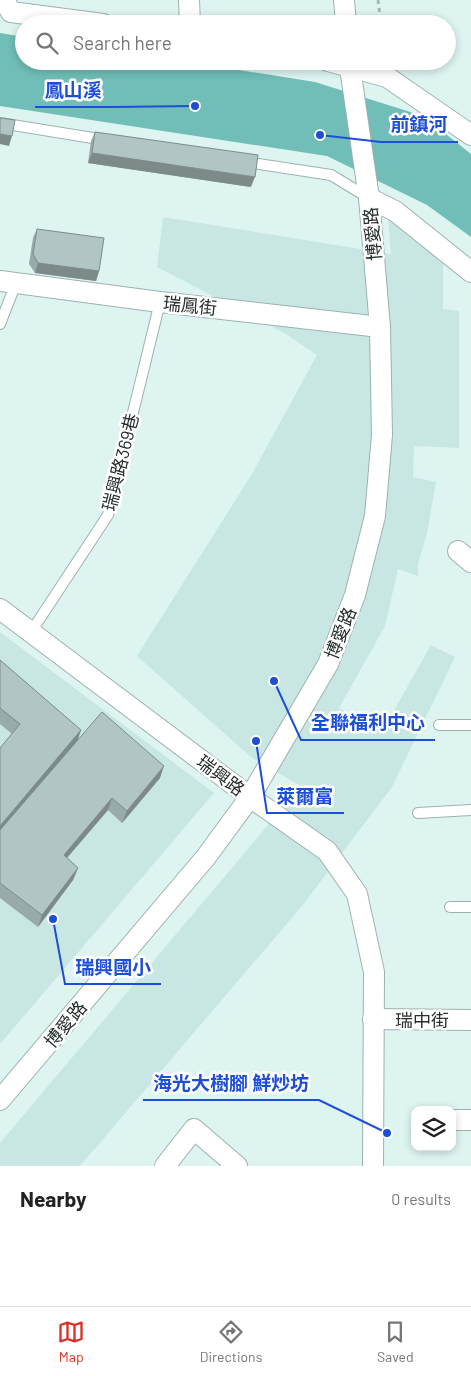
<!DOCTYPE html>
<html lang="en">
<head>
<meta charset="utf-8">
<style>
	body { margin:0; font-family:Barlow,"Noto Sans TC",sans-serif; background:#f6f6f6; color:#222 }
	.controls { position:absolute; right:15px; bottom:15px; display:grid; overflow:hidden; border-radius:10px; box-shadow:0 2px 8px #0003 }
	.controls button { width:45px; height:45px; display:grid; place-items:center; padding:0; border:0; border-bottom:1px solid #e0e0e0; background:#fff; color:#222; font:25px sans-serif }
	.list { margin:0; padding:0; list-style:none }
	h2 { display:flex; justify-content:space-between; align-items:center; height:65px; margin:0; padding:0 20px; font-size:21px }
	h2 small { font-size:16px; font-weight:400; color:#767676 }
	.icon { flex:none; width:28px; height:28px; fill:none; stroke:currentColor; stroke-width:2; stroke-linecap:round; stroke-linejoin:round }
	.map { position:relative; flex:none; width:471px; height:1166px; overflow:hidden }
	.search { position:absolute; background:#fff; box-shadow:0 2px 8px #0003; left:15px; right:15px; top:15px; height:55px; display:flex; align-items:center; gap:12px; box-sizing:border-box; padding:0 18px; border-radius:28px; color:#767676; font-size:19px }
	.sheet { height:140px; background:#fff }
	nav { display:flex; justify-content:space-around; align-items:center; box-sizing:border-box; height:70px; border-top:1px solid #e0e0e0; background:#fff; font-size:14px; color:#767676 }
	nav a { display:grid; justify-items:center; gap:2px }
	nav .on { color:#d93025 }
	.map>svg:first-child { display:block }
</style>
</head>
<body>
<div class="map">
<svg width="471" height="1166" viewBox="0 0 471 1166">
	<rect width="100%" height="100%" fill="#ddf4f1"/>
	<g fill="#c8e7e3">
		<path d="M163,217L391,254L388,217L445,250L443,270V309L459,311V448L414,446L413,477L436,482L427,533L418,564V576L398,569L385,626L339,708L383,730L431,645L455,657L392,787L302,906L80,1166H0V1143L301,786L252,758L137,656L252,474L317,355L286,334L157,267Z"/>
		<path d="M0,632L214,793L0,1044Z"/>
	</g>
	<path fill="#70beb7" d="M0,33L24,37V61H182L315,82L423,116L471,154V237L427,205L327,156L0,106Z"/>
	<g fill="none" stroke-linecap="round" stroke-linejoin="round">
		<defs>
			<g id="service">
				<path d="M0,123L105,140"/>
				<path d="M246,162L331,175L369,198"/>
				<path d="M0,324L16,283"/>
				<path d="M31,632L108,515L160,302"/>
				<path d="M439,725H471"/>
				<path d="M418,813L471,810"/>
				<path d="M450,907H471"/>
			</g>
			<g id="minor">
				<path d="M4,0L11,12L103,24"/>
				<path d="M189,0L190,24"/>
				<path d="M344,0L346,24"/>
				<path d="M328,61L387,77L471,135"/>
				<path d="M369,198L395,211L471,272"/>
				<path d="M0,281L160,302L380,327"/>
				<path d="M458,551L471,562"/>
				<path d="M0,609L250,797L327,851L357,894L374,972L373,1166"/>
				<path d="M373,1019L471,1020"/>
				<path d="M0,1100L206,857L250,797L328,664L355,595L375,516L382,435L380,327L369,198L349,61"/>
				<path d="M455,1120H471"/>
				<path d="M165,1166L194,1129L237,1166"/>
			</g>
		</defs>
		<use href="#service" stroke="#9db2af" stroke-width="12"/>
		<use href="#minor" stroke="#9db2af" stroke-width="22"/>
		<path stroke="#a5b7b5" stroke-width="3" stroke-dasharray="4 4" stroke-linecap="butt" d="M378,0L381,24"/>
		<use href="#service" stroke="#fff" stroke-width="10"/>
		<use href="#minor" stroke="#fff" stroke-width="20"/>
	</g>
	<g fill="#98aaa9">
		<path d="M95,132L251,187L88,163L91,141Z"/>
		<path d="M37,229L99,271L96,281L35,273L29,264L33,238Z"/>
		<path d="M0,660L81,730L77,741L160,778L122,823L108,810L67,858L78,868L73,880L38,927L0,898V748L12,734L0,724Z"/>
	</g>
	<g fill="#7c8b89">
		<path d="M0,134L12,136L9,146L0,144Z"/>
		<path d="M92,153L255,177L251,187L88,163Z"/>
		<path d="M38,263L99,271L96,281L35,273Z"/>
		<path d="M81,730L77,742L0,833V826Z"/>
		<path d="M164,766L160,778L122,823L127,811Z"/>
		<path d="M112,798L108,810L59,867L64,855Z"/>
		<path d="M78,868L73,880L38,927L42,915Z"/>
	</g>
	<g fill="#b1c6c4" stroke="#7c8b89">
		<path d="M0,118L15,120L12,136L0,134Z"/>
		<path d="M95,132L258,155L255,177L92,153Z"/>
		<path d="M37,229L104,238L99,271L38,263L33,254Z"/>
		<path d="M0,660L81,730L0,826V748L20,724L0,708Z"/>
		<path d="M102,712L164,766L127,811L112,798L64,855L78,868L42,915L0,883V830Z"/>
	</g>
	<g text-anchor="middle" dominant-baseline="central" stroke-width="5" stroke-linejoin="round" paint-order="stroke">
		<g font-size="18" fill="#262f2e" stroke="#fff">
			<text transform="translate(372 234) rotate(-95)">博愛路</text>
			<text transform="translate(190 305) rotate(6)">瑞鳳街</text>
			<text transform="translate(120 462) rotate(-76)">瑞興路369巷</text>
			<text transform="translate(340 633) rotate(-68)">博愛路</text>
			<text transform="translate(221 775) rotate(37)">瑞興路</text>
			<text x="422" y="1020">瑞中街</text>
			<text transform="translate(65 1024) rotate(-50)">博愛路</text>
		</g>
	</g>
	<path fill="none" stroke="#1d4ed8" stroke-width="2" d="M195 106L112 107H35M320 135L381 142H458M274 681L301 740H435M256 741L267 813H344M53 919L65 984H161M387 1133L319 1100H143"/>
	<g fill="#1d4ed8" stroke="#fff" stroke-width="2">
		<circle cx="195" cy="106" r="5"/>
		<circle cx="320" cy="135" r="5"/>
		<circle cx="274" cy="681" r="5"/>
		<circle cx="256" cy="741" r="5"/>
		<circle cx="53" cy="919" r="5"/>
		<circle cx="387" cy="1133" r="5"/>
	</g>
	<g font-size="19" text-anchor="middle" font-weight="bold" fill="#1d4ed8" stroke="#fff" stroke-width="5" stroke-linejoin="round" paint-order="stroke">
		<text x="73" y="97">鳳山溪</text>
		<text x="419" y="131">前鎮河</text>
		<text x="368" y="729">全聯福利中心</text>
		<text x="305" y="803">萊爾富</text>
		<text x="113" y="974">瑞興國小</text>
		<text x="231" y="1090">海光大樹腳 鮮炒坊</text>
	</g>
</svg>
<div class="controls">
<button><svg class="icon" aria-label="layers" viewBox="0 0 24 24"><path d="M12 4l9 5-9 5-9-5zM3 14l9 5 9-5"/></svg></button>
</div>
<div class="search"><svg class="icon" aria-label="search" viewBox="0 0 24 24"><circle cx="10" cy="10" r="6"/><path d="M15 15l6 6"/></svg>Search here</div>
</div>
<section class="sheet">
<h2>Nearby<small>0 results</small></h2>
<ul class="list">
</ul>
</section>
<nav>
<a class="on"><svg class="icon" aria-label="map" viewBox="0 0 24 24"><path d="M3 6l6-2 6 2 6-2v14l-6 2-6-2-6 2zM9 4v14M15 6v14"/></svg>Map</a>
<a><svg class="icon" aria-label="directions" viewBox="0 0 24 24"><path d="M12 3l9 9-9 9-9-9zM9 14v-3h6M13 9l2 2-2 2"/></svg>Directions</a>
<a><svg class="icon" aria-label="saved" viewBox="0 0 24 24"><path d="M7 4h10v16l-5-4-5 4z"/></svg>Saved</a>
</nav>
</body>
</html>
